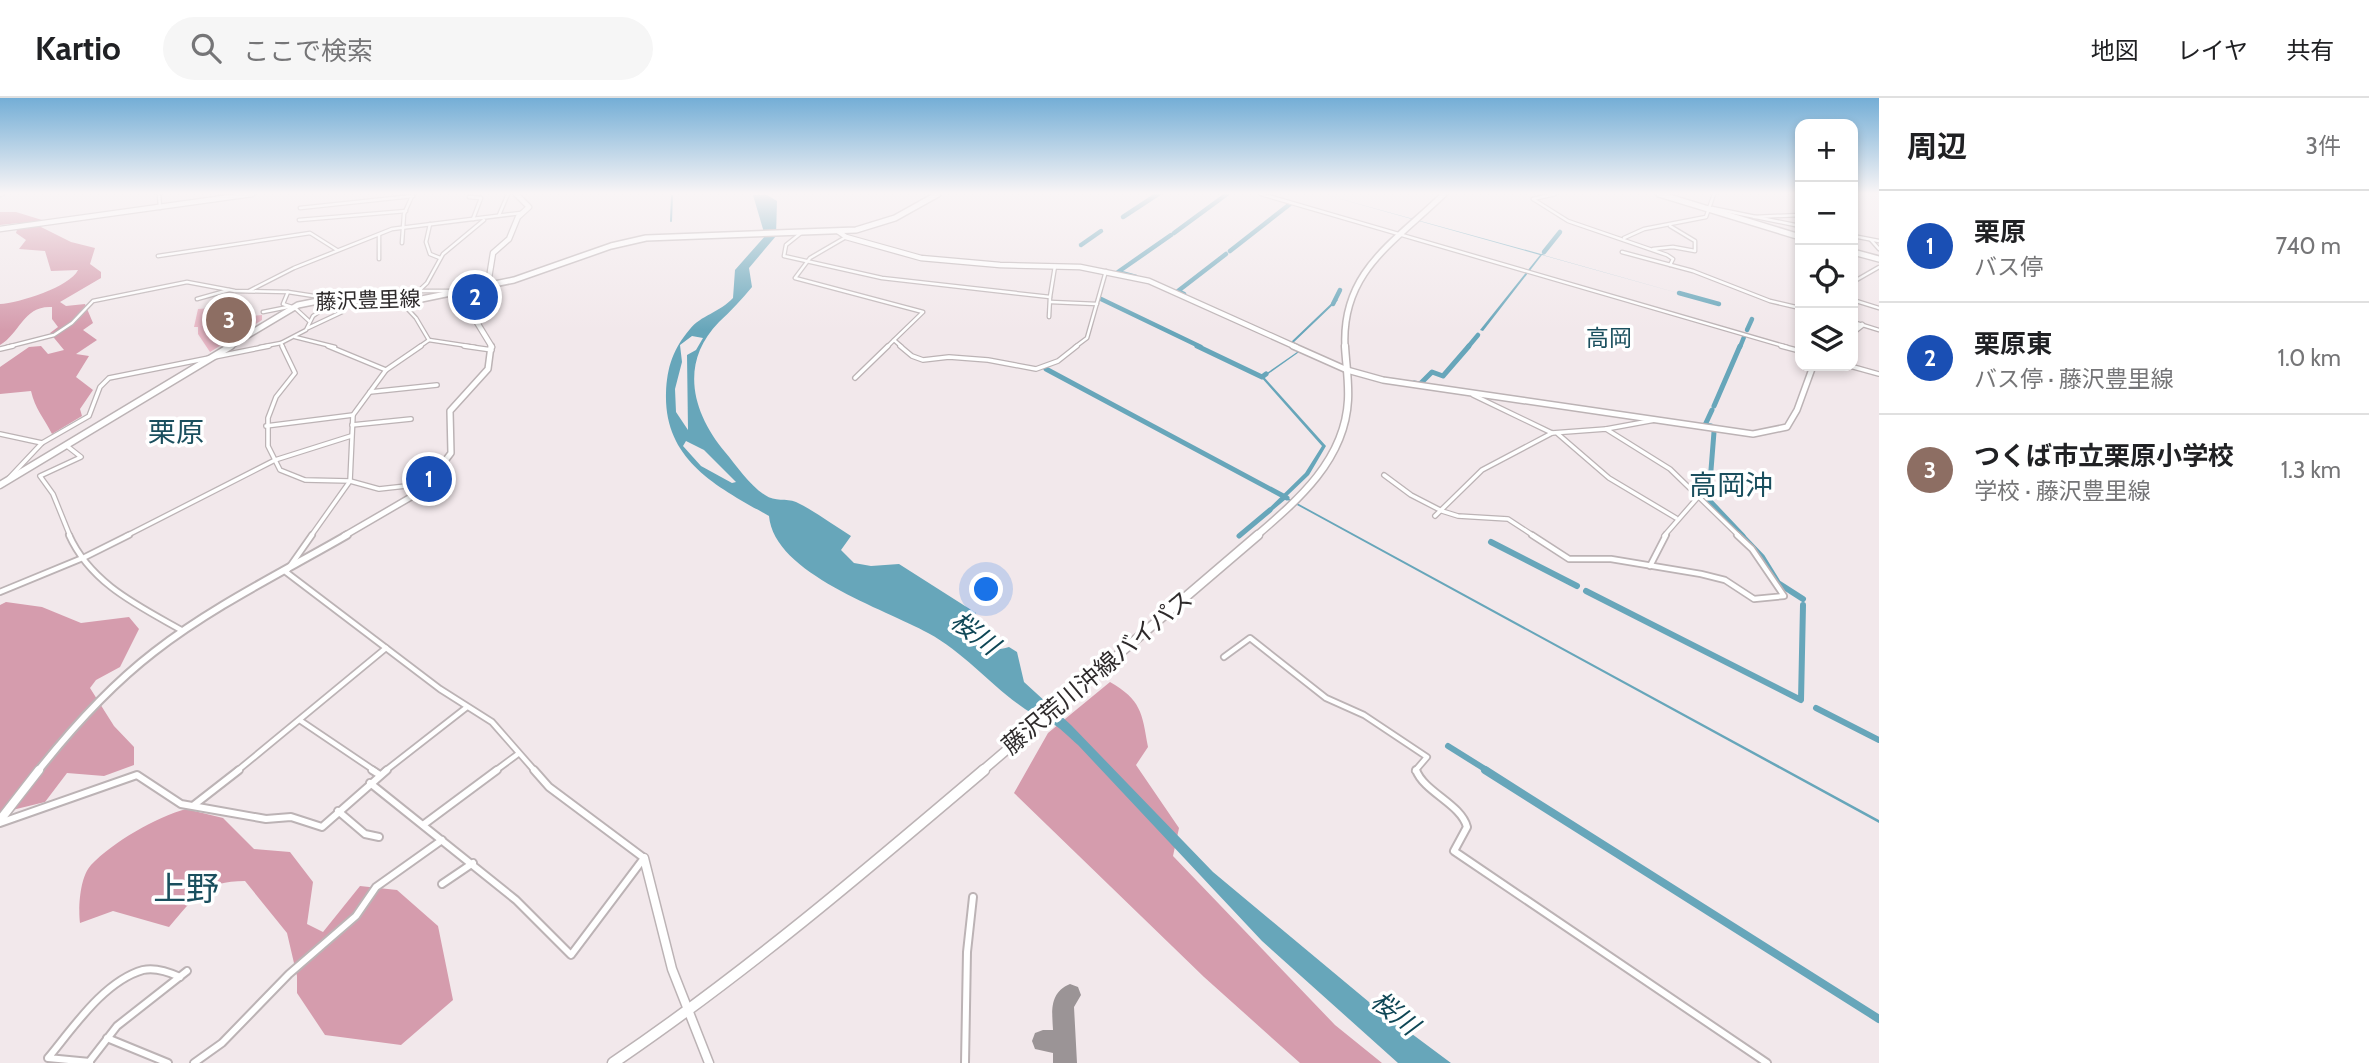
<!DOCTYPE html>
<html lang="ja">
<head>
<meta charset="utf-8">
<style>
	body { margin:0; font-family:Cabin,"Noto Sans JP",sans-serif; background:#f6f6f6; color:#202124 }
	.controls { position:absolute; right:21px; top:21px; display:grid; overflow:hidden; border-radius:14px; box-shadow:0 4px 10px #0003 }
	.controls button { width:63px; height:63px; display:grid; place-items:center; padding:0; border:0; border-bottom:2px solid #e0e0e0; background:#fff; color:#202124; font:35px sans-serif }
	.you { position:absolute; left:987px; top:492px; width:24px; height:24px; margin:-18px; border:5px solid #fff; border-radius:50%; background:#1a73e8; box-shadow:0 0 0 10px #1a73e833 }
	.badge { display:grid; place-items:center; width:46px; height:46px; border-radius:50%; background:#0b8043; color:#fff; font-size:23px; font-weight:700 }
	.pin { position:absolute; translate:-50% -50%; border:4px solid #fff; box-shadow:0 2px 7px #0006 }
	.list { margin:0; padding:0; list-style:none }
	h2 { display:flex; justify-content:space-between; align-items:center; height:91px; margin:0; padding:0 28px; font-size:30px }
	h2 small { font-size:23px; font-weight:400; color:#757577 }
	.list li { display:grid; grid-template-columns:46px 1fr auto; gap:21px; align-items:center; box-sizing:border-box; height:112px; padding:0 28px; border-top:2px solid #e0e0e0 }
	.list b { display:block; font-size:26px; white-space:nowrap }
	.list p { margin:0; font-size:23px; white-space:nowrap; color:#757577 }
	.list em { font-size:23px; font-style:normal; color:#757577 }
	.icon { flex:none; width:38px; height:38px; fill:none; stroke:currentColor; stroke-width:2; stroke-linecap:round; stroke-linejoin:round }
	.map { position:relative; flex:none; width:1879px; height:965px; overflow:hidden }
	header { display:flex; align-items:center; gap:42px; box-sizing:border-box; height:98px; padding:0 35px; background:#fff; border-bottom:2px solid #e0e0e0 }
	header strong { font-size:33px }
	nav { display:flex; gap:38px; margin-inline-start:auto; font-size:24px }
	.search { width:490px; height:63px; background:#f6f6f6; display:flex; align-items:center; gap:18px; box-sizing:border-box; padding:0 24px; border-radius:38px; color:#757577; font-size:26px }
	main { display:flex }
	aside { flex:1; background:#fff }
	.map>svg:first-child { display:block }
</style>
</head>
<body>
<header>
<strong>Kartio</strong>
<div class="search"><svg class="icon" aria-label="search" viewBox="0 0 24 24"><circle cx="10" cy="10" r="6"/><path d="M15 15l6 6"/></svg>ここで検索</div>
<nav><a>地図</a><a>レイヤ</a><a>共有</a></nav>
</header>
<main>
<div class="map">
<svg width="1879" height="965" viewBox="0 0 1879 965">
	<rect width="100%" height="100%" fill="#f2e8eb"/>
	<path fill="#e9b9c7" d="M211,210L224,213L251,212V218L262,217V222L210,254L198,236V229H194L198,211Z"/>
	<g fill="#d59cad">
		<path d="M0,114H16L42,122L41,129L71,144L95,150L90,166L101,174V180L60,204L66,208L85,206L93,225L83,232L97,242L76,256L89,258L76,279L93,292L80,311L82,318L52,336C44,320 35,311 31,293L0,296V269L29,249L41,248L48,256L64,252L50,235L58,229L52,221V209C24,207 20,235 0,247V206C19,205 70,189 78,172L51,173L45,153L19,151L26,142L16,135L19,125L0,127Z"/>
		<path d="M6,504L42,509L81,525L129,519L139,531L120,569L96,582L90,590L114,628L134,649V667L104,678L67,675L45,704L0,715V507Z"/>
		<path d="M1110,584C1141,602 1142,614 1148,649L1136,667L1179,730L1173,758L1335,927L1382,965H1300L1204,879L1014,695L1048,635Z"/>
		<path d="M186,711L223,720L254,751L290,754L313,784L307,826L323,834L360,788L397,792L438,828L453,902L401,947L325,937L297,895V878L287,835L245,783C204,783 194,800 169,829L113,813L80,825C78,809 80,779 91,767C113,744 156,719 186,711Z"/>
	</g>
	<g fill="#67a6ba" fill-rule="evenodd">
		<path d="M753,97H767L777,103L776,138L749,170L752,189C741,202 731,213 719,224C679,265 692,314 725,354C736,367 750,388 765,397C775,404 786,400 796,404C815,413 833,427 851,438L841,452L854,465L871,468L899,466L976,515L962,533C978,547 988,556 1009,549L1017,554L1024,584L1071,627L1213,774L1369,904L1451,965H1398L1262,843L1078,647C1069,639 1059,629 1049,623C1041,619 1032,616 1025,611C991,588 965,555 928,535C885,511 774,476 769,418C718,389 664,363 666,295C667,269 673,251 690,231C700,218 720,214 733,200L735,172L765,138ZM692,238L703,240L696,252L687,257L688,332L676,314L675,291L682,264L680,247ZM686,343L704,352L736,384L732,385L701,368L683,348Z"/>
		<path d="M1326,97L1541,156L1545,155L1543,157L1685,197L1542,157L1483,233L1480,232L1540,157Z"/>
		<path d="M1336,201L1338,202L1293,245L1327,262L1302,252L1264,279L1326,348L1309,377L1286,399L1879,722V725L1286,401L1267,417L1263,416L1305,375L1322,348L1261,279L1300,252L1230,218L1290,245Z"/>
	</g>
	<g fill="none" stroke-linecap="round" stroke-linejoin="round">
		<path stroke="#67a6ba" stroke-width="2" d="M671,123L672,98"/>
		<g stroke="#67a6ba" stroke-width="4.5">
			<path d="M1123,119L1158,96"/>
			<path d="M1174,135L1227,96"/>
			<path d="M1081,147L1101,133"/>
			<path d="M1230,153L1290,106"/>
			<path d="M1544,154L1560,134"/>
			<path d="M1136,179L1118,174L1171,137"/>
			<path d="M1679,195L1719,206"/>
			<path d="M1184,196L1178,193L1226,156"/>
			<path d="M1101,201L1201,249"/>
			<path d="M1333,206L1340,192"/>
			<path d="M1747,232L1752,221"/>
			<path d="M1468,249L1478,237"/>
			<path d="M1740,249L1744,239"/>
		</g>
		<g stroke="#67a6ba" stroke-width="5">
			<path d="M1197,248L1262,279L1266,276"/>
			<path d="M1046,271L1287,400"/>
			<path d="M1414,285L1420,286L1432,274L1443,278L1469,248"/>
			<path d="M1714,308L1740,248"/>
			<path d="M1711,328L1705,327L1712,312"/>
			<path d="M1709,397L1714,334"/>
			<path d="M1708,401L1743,438"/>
			<path d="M1239,438L1270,412"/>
		</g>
		<g stroke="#67a6ba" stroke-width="6">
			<path d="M1741,437L1762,459L1778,485L1803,501"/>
			<path d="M1491,444L1577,488"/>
			<path d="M1586,493L1801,602L1803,507"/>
			<path d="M1816,610L1879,642"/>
			<path d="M1448,648L1488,673"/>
		</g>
		<path stroke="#67a6ba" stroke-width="8" d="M1485,672L1879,921"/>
		<path fill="#9b9496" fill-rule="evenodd" d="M1070,886L1078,889L1081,897L1074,909L1077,965H1053V955L1035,951L1032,943L1035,935L1043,932H1053C1052,913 1049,895 1070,886Z"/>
		<defs>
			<g id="minor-far3">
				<path d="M159,96L160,110"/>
				<path d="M1261,96L1787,249"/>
				<path d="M0,97L3,96"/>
				<path d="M469,99L481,100L473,121"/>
				<path d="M1533,101L1568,123L1667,157L1673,161L1670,167"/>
				<path d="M1533,101L1555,96"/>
				<path d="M300,110L413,98"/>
				<path d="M1712,110L1800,128"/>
				<path d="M499,117L508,96"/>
				<path d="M1754,119L1800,117"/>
				<path d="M299,122L406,113"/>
				<path d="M430,126L426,144L430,156L440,160"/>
				<path d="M801,135L786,147L784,158L882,180L1050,199L1049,219"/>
				<path d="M379,137V161"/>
				<path d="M1853,138L1879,143"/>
				<path d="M846,139L810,160L795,180L923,214L894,242"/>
				<path d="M1624,140L1644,131L1706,119L1714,96"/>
				<path d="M1871,142L1879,151"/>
				<path d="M402,145L404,116L413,96"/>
				<path d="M1653,151L1673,149L1695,153V143L1670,128"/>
				<path d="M1622,154L1693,173L1770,203L1800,210"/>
				<path d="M158,158L310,135L337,152"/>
				<path d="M1853,184L1879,169"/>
				<path d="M249,193L294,170L392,131L521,115"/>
				<path d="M421,193H454"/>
				<path d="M288,194L283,206L295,210L309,223"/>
				<path d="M1050,199L1055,168"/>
				<path d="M197,201L229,192"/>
				<path d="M1853,202L1879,210"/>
				<path d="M407,204L427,185L443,156L484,122"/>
				<path d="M1051,204L1097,206"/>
				<path d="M402,205L416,220L429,242L475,249"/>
				<path d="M263,214L288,209"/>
				<path d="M1853,224L1879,232"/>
				<path d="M308,230L342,214"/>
				<path d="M295,239L335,249"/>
				<path d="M281,245L283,249"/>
				<path d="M7,249L54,237L72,225L93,203L187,184L235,193L288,194L327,200"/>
				<path d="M260,249L281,245L306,232L313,218L338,201"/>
				<path d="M419,249L429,242"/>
				<path d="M887,249L894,242L902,249"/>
				<path d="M1075,249L1087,240L1106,173"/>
			</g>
			<g id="minor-far2">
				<path d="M282,248L295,275L276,299L268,320V348L280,372L305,382L350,383L379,391L415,387L423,392"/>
				<path d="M328,248L386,272"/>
				<path d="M464,248L492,252"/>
				<path d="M900,248L912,258L923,262L949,259L988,262L1036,271L1058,263L1077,248"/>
				<path d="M1781,248L1800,253"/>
				<path d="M0,251L13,248"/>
				<path d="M1850,268L1879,276"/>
				<path d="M855,280L888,248"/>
				<path d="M370,294L437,287"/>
				<path d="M1473,297L1552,335L1606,331L1670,371L1739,438"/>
				<path d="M352,327L411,321"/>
				<path d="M266,328L353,317"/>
				<path d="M1606,331L1655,322"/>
				<path d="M0,336L42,345"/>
				<path d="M1558,336L1609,380L1676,420"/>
				<path d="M67,348L81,359L40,378L53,396L70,438"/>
				<path d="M1384,377L1411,397L1442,413L1458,418L1508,421L1534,438"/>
				<path d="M9,380L42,345L89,318L100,289L109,280L269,248"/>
				<path d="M1435,418L1482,372L1552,335"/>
				<path d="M126,438L275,362L351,338"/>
				<path d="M311,438L350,383L353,317L386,272L421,248"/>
				<path d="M1664,438L1699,398"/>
			</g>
			<g id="minor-far1">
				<path d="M69,437C91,486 139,508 183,533"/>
				<path d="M312,437L286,474L440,591L492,624L535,673"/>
				<path d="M1532,437L1569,461H1611L1701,476L1725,482L1754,501L1784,498L1752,451L1737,437"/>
				<path d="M1650,468L1666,437"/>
				<path d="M0,494L85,459L129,437"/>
				<path d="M1224,559L1250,540L1326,600L1364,617L1427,659L1415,673"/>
				<path d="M301,623L375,673"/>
				<path d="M237,673L386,550"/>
				<path d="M385,673L467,609"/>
				<path d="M495,673L518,656"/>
			</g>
			<g id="minor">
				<path d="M372,672L380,677"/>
				<path d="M1416,672C1424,694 1461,706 1467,729L1454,753L1767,965"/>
				<path d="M370,685L516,802L571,857L644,760L549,689L534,672"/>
				<path d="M194,707L239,672"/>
				<path d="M338,713L365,736L379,739"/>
				<path d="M0,725L137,677L181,706L266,721L291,719L322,729L387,672"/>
				<path d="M423,727L497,672"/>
				<path d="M442,786L473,765"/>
				<path d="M107,940L168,965"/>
				<path d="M89,964L117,928L187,873"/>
				<path d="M90,964L48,960C73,930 104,883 143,872C156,869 169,874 180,879"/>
				<path d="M194,965L222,945L289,876L356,818L376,789L442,742"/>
				<path d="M965,965L967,854L973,799"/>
			</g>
			<g id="tertiary-far3">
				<path d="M0,131L252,96"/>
				<path d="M839,134L846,139L921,160L1000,167L1080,169L1149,183L1296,249"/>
				<path d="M1853,234L1862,227"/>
				<path d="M492,249L470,213L488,186L493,155L509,141L518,119L529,109L516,96"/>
			</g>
			<g id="tertiary-far2">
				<path d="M1293,248L1347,272L1383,282L1753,336L1787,329L1797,312L1813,268"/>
				<path d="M344,438L423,392L451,355L450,313L488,271L491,248"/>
			</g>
			<path id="tertiary-far1" d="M38,673C72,630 110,588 154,554C213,508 283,474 347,437"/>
			<g id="tertiary">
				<path d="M0,722L39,672"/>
				<path d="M644,760L672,871L709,965"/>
			</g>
			<g id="secondary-far3">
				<path d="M228,249L298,207L328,201L407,204L514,182L611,148L646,140L856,132L895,120L938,96"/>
				<path d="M1345,249C1341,173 1395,144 1444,96"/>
			</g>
			<g id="secondary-far2">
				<path d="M0,387L231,248"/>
				<path d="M1256,438C1298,402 1345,362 1348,302C1349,284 1346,266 1345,248"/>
			</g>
			<path id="secondary-far1" d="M982,673L1258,437"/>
			<path id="secondary" d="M613,965C744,876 864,774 984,672"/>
			<g id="trunk">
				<path d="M1659,96L1800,139"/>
				<path d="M1853,154L1879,161"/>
			</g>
		</defs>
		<use href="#minor-far3" stroke="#bcb3b5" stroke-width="5"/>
		<use href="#minor-far2" stroke="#bcb3b5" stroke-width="6"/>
		<use href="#minor-far1" stroke="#bcb3b5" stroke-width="8"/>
		<use href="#minor" stroke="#bcb3b5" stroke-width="10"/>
		<use href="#tertiary-far3" stroke="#bcb3b5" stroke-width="7"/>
		<use href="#tertiary-far2" stroke="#bcb3b5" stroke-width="8"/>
		<use href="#tertiary-far1" stroke="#bcb3b5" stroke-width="10"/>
		<use href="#tertiary" stroke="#bcb3b5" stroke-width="11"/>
		<use href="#secondary-far3" stroke="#bcb3b5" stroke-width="8"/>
		<use href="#secondary-far2" stroke="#bcb3b5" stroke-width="9"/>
		<use href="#secondary-far1" stroke="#bcb3b5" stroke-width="11"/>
		<use href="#secondary" stroke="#bcb3b5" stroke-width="13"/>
		<use href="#trunk" stroke="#bcb3b5" stroke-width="8"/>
		<use href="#minor-far3" stroke="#fff" stroke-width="2.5"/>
		<use href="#minor-far2" stroke="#fff" stroke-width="3.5"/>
		<use href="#minor-far1" stroke="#fff" stroke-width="4.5"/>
		<use href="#minor" stroke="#fff" stroke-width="6"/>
		<use href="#tertiary-far3" stroke="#fff" stroke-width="4.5"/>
		<use href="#tertiary-far2" stroke="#fff" stroke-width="5"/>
		<use href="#tertiary-far1" stroke="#fff" stroke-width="6"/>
		<use href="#tertiary" stroke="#fff" stroke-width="8"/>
		<use href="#secondary-far3" stroke="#fff" stroke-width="5"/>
		<use href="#secondary-far2" stroke="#fff" stroke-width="6"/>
		<use href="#secondary-far1" stroke="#fff" stroke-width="8"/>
		<use href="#secondary" stroke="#fff" stroke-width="10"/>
		<use href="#trunk" stroke="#fff" stroke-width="5"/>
	</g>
	<linearGradient id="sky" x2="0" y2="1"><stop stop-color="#74aed6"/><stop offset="0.41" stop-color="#f9f5f6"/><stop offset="1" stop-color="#f9f5f6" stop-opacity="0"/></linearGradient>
	<rect width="1879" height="232" fill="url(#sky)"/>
	<g text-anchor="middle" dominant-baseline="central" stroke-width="7" stroke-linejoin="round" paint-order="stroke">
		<g font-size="21" fill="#2e2a2b" stroke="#fff">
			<text transform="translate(368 202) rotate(-2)">藤沢豊里線</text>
		</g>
		<g font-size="23" fill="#1a4f5e" stroke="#fff">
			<text x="1609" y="240">高岡</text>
		</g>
		<g font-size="24" fill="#2e2a2b" stroke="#fff">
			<text transform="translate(1097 574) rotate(-40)">藤沢荒川沖線バイパス</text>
		</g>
		<g font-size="26" font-style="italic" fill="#0f4756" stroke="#fff">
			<text transform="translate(975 535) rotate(37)">桜川</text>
			<text transform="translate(1395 915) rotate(39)">桜川</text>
		</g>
		<g font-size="28" fill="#1a4f5e" stroke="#fff">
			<text x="176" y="334">栗原</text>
			<text x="1731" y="387">高岡沖</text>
		</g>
		<g font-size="33" fill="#1a4f5e" stroke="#fff">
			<text x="186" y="790">上野</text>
		</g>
	</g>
</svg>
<div class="controls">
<button>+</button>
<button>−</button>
<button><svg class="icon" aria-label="locate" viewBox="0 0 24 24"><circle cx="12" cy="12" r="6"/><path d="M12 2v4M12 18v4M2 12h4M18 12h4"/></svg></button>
<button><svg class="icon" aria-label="layers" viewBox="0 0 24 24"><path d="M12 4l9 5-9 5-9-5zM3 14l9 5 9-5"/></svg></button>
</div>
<div class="you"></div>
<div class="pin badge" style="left:429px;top:381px;background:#1a4fb4">1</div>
<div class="pin badge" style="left:475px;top:199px;background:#1a4fb4">2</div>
<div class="pin badge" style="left:229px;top:222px;background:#8d6e63">3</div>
</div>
<aside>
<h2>周辺<small>3件</small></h2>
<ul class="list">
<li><span class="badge" style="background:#1a4fb4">1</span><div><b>栗原</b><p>バス停</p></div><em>740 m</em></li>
<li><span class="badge" style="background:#1a4fb4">2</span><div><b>栗原東</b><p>バス停 · 藤沢豊里線</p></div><em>1.0 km</em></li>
<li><span class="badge" style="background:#8d6e63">3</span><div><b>つくば市立栗原小学校</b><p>学校 · 藤沢豊里線</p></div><em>1.3 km</em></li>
</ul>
</aside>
</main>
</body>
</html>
